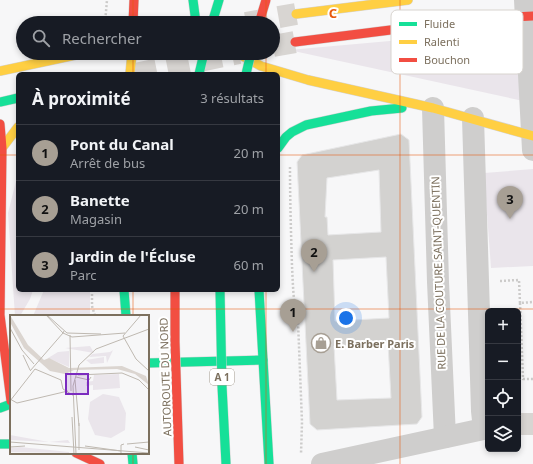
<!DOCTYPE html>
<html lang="fr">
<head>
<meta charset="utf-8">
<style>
	body { margin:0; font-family:"Noto Sans",sans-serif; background:#242831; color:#f1f3f6 }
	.controls { position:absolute; right:12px; bottom:12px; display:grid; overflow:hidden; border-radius:6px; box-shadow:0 2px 6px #0003 }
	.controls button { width:36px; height:36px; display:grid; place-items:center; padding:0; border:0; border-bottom:1px solid #363941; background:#171b24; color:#f1f3f6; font:20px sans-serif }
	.you { position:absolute; left:346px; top:318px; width:14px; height:14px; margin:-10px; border:3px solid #fff; border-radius:50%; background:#1a73e8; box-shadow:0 0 0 6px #1a73e833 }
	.badge { display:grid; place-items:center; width:26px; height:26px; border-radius:50%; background:#a79f94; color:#111; font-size:13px; font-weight:700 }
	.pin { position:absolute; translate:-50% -33px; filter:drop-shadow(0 1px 2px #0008) }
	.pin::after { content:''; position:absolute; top:21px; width:14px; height:12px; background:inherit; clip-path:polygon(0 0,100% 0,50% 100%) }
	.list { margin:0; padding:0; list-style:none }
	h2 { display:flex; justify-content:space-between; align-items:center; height:52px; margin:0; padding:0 16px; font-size:17px }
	h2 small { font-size:13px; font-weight:400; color:#9ea1a6 }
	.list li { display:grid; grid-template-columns:26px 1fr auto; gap:12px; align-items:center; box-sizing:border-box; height:56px; padding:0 16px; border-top:1px solid #363941 }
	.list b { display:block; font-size:15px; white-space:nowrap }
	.list p { margin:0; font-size:13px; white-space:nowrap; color:#9ea1a6 }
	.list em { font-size:13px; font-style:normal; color:#9ea1a6 }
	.icon { flex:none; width:22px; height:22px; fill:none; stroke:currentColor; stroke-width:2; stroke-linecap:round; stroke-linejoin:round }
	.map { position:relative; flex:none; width:533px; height:464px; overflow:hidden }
	.search { position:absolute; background:#171b24; box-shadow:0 2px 6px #0003; left:16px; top:16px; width:264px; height:44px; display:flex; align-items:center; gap:10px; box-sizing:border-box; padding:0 14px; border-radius:22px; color:#9ea1a6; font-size:15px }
	.panel { position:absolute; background:#171b24; box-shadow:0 2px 6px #0003; left:16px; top:72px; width:264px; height:220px; border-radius:6px }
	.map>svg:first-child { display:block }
</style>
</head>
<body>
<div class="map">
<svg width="533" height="464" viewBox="0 0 533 464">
	<rect width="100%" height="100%" fill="#f7f7f8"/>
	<g fill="#eae5eb">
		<path d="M524,29L528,102L289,50Z"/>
		<path d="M533,169V266L491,268L484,173Z"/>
		<path d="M18,173V290H33L30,299L20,316H15L8,213Z"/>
		<path d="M44,290H90V316H33Z"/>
	</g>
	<path fill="#d3d2d0" stroke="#e7e7e8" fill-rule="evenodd" d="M401,134L409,140L422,417L417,424L317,430L310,424L297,162L302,155ZM379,170L381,232L328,235L327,217H325L327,178ZM386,257L389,318L335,321L333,260ZM388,343L391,398L337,400L334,346Z"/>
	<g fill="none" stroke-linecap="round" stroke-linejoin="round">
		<path stroke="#d8d5d2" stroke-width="22" stroke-dasharray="22 11" stroke-linecap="butt" d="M518,424H533"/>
		<g stroke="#d8d5d2" stroke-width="22" stroke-dasharray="22 11" stroke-linecap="butt">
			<path d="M246,23L296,14"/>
			<path d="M273,46L295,42"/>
			<path d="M135,74L239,53"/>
		</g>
		<defs>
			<g id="fast">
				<path d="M193,0L196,23"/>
				<path d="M212,23L219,0"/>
				<path d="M0,102L18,98"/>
				<path d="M278,148L286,137L292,132L306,125L371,111L402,108"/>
				<path d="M124,290L126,316"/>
				<path d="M259,290L269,464"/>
				<path d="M148,363L263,360"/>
				<path d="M0,408L11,404"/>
				<path d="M0,444H11"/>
				<path d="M132,453L133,464"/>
			</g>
			<g id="slow">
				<path d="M296,14L408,0"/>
				<path d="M237,53L261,66L308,80L433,108L533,136"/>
				<path d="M0,71L85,53"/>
				<path d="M130,74L132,53"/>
				<path d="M2,148L18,127"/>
			</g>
			<g id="jam">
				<path d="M133,23L134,0"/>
				<path d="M295,42L478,19L533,16"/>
				<path d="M0,124L2,148L0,315L11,401"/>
				<path d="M76,453L100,464"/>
			</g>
		</defs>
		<use href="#fast" stroke="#d4d3d3" stroke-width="10"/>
		<use href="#slow" stroke="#d4d3d3" stroke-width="10"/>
		<use href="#jam" stroke="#d4d3d3" stroke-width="10"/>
		<g stroke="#cccbca" stroke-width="2.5" stroke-dasharray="2 2" stroke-linecap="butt">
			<path d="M105,23L107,0"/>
			<path d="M290,167C290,200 291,233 292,266C293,284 293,303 298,321L302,422L301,454"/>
			<path d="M500,281L519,280L520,303L533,302"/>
			<path d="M92,290V306L95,316"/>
			<path d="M520,303L523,379H533"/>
			<path d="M282,313H296"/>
		</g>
		<g stroke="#cfcecd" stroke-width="22">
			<path d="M525,0L533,150"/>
			<path d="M433,108L438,282L445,437"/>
			<path d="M473,118L482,411L484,429"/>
			<path d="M322,464L488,428"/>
		</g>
		<use href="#fast" stroke="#16e098" stroke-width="9"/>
		<use href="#slow" stroke="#ffcf43" stroke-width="9"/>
		<use href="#jam" stroke="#f24e42" stroke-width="9"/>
		<defs>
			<g id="fast-bridge">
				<path d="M199,74L204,53"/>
				<path d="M246,74L251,53"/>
				<path d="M220,290L222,386L226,464"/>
			</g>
			<g id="jam-bridge">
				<path d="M259,23L266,0"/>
				<path d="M175,290V342L179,464"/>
			</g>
		</defs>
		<use href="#fast-bridge" stroke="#d5d4d4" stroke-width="10" stroke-linecap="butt"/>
		<use href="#jam-bridge" stroke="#d5d4d4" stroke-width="10" stroke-linecap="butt"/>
		<use href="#fast-bridge" stroke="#16e098" stroke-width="9"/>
		<use href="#jam-bridge" stroke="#f24e42" stroke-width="9"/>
	</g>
	<path fill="none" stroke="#e8590c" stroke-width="1" stroke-opacity="0.55" d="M133,0V23M266,0V23M400,0V464M133,53V74M266,53V74M0,155H18M278,155H533M133,290V316M266,290V464M0,309H533M133,453V464"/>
	<defs>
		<symbol id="shop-ring" viewBox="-11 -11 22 22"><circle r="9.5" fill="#fff" stroke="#a79f94" stroke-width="1.5"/><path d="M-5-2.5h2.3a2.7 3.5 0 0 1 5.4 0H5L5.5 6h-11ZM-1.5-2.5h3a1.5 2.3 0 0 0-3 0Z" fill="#a79f94"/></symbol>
	</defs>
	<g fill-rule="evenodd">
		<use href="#shop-ring" x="310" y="332" width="22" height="22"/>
	</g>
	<g text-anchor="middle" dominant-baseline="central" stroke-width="4" stroke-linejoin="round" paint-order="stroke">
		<rect fill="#fff" stroke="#a39b8e" stroke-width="1" x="210" y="369" width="24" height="16" rx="3"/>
		<g font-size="10" font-weight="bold" fill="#7c705e">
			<text x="222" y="377">A 1</text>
		</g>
		<g font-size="11" fill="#7c705e" stroke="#fff">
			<text transform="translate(438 273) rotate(-92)">RUE DE LA COUTURE SAINT-QUENTIN</text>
			<text transform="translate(165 377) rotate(-92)">AUTOROUTE DU NORD</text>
		</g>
		<g font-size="11" font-weight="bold" fill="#7c705e" stroke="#fff" text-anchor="start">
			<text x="335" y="343">E. Barber Paris</text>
		</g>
	</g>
	<g transform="translate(10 315)">
		<rect width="139" height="139" fill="#f7f7f8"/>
		<path d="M114,28L103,35L97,48L96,41L79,42L82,39L100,37ZM80,31L84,38L55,33ZM59,36V52L38,43L48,37ZM94,42V48L81,49L76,45ZM109,59L110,73L83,75V70L76,71V67L83,66L84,60ZM93,79L109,82L116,98L115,115L101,123L85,120L78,104L80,87ZM0,120L39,127L58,125L60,128L0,125ZM10,132L59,137V138L0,137V133Z" fill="#eae5eb"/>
		<path d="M0,0L18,30L34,45L39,43L59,53L112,51L136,61L139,70L125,59L107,54L64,55L55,59L40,56L14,33L0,7Z" fill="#dbd5d0"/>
		<path fill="none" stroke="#bfb9b1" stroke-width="1" d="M36,0L53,18L54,16M37,0L57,18L91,19M131,0L113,21L126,44L139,56M0,13L12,35L24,49M53,18L62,22L115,18M60,20L61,76M13,40L20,55M20,56L53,18M68,60L112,58L129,65L139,75M66,62L79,65L81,62M65,65L69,111M0,84L7,88L58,76M0,86L25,54L51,65L53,74L64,81M62,102L64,139M69,108V135M0,127L139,138M117,129L139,127M75,131L111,136M0,132L15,131M125,132L139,135M66,139L63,71L69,50L86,34L139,14M111,139V130L114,129"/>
		<path fill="#7b2cbf" fill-opacity="0.15" stroke="#7b2cbf" stroke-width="2" d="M56,59H78V79H56Z"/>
		<rect width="139" height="139" fill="none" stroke="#7c705e" stroke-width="2"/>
	</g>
	<rect x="391" y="10" width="132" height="64" rx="6" fill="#fff" stroke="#d8d4cf" stroke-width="1"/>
	<rect x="399" y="22" width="18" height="4" fill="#16e098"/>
	<rect x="399" y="40" width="18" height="4" fill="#ffcf43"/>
	<rect x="399" y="58" width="18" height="4" fill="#f24e42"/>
	<g font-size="11" fill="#7c705e">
		<text x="424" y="28">Fluide</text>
		<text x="424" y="46">Ralenti</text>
		<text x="424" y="64">Bouchon</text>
	</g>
	<g font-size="13" text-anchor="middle" font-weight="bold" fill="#e8590c" stroke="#fff" stroke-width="4" stroke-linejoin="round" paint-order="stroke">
		<text x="333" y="18">C</text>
	</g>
</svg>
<div class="controls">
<button>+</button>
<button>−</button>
<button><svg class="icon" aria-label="locate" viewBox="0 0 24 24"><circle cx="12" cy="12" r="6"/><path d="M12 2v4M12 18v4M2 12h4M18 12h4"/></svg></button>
<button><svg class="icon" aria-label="layers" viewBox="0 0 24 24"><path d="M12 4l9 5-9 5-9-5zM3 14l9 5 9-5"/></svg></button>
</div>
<div class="you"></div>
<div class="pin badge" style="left:293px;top:332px">1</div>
<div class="pin badge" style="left:314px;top:272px">2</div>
<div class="pin badge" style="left:510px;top:219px">3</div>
<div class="search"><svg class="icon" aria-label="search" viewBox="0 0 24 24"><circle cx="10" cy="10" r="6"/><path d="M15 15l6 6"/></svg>Rechercher</div>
<section class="panel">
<h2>À proximité<small>3 résultats</small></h2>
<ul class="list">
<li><span class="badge">1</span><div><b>Pont du Canal</b><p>Arrêt de bus</p></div><em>20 m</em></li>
<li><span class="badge">2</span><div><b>Banette</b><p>Magasin</p></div><em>20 m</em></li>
<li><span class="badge">3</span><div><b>Jardin de l'Écluse</b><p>Parc</p></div><em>60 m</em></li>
</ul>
</section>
</div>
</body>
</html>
